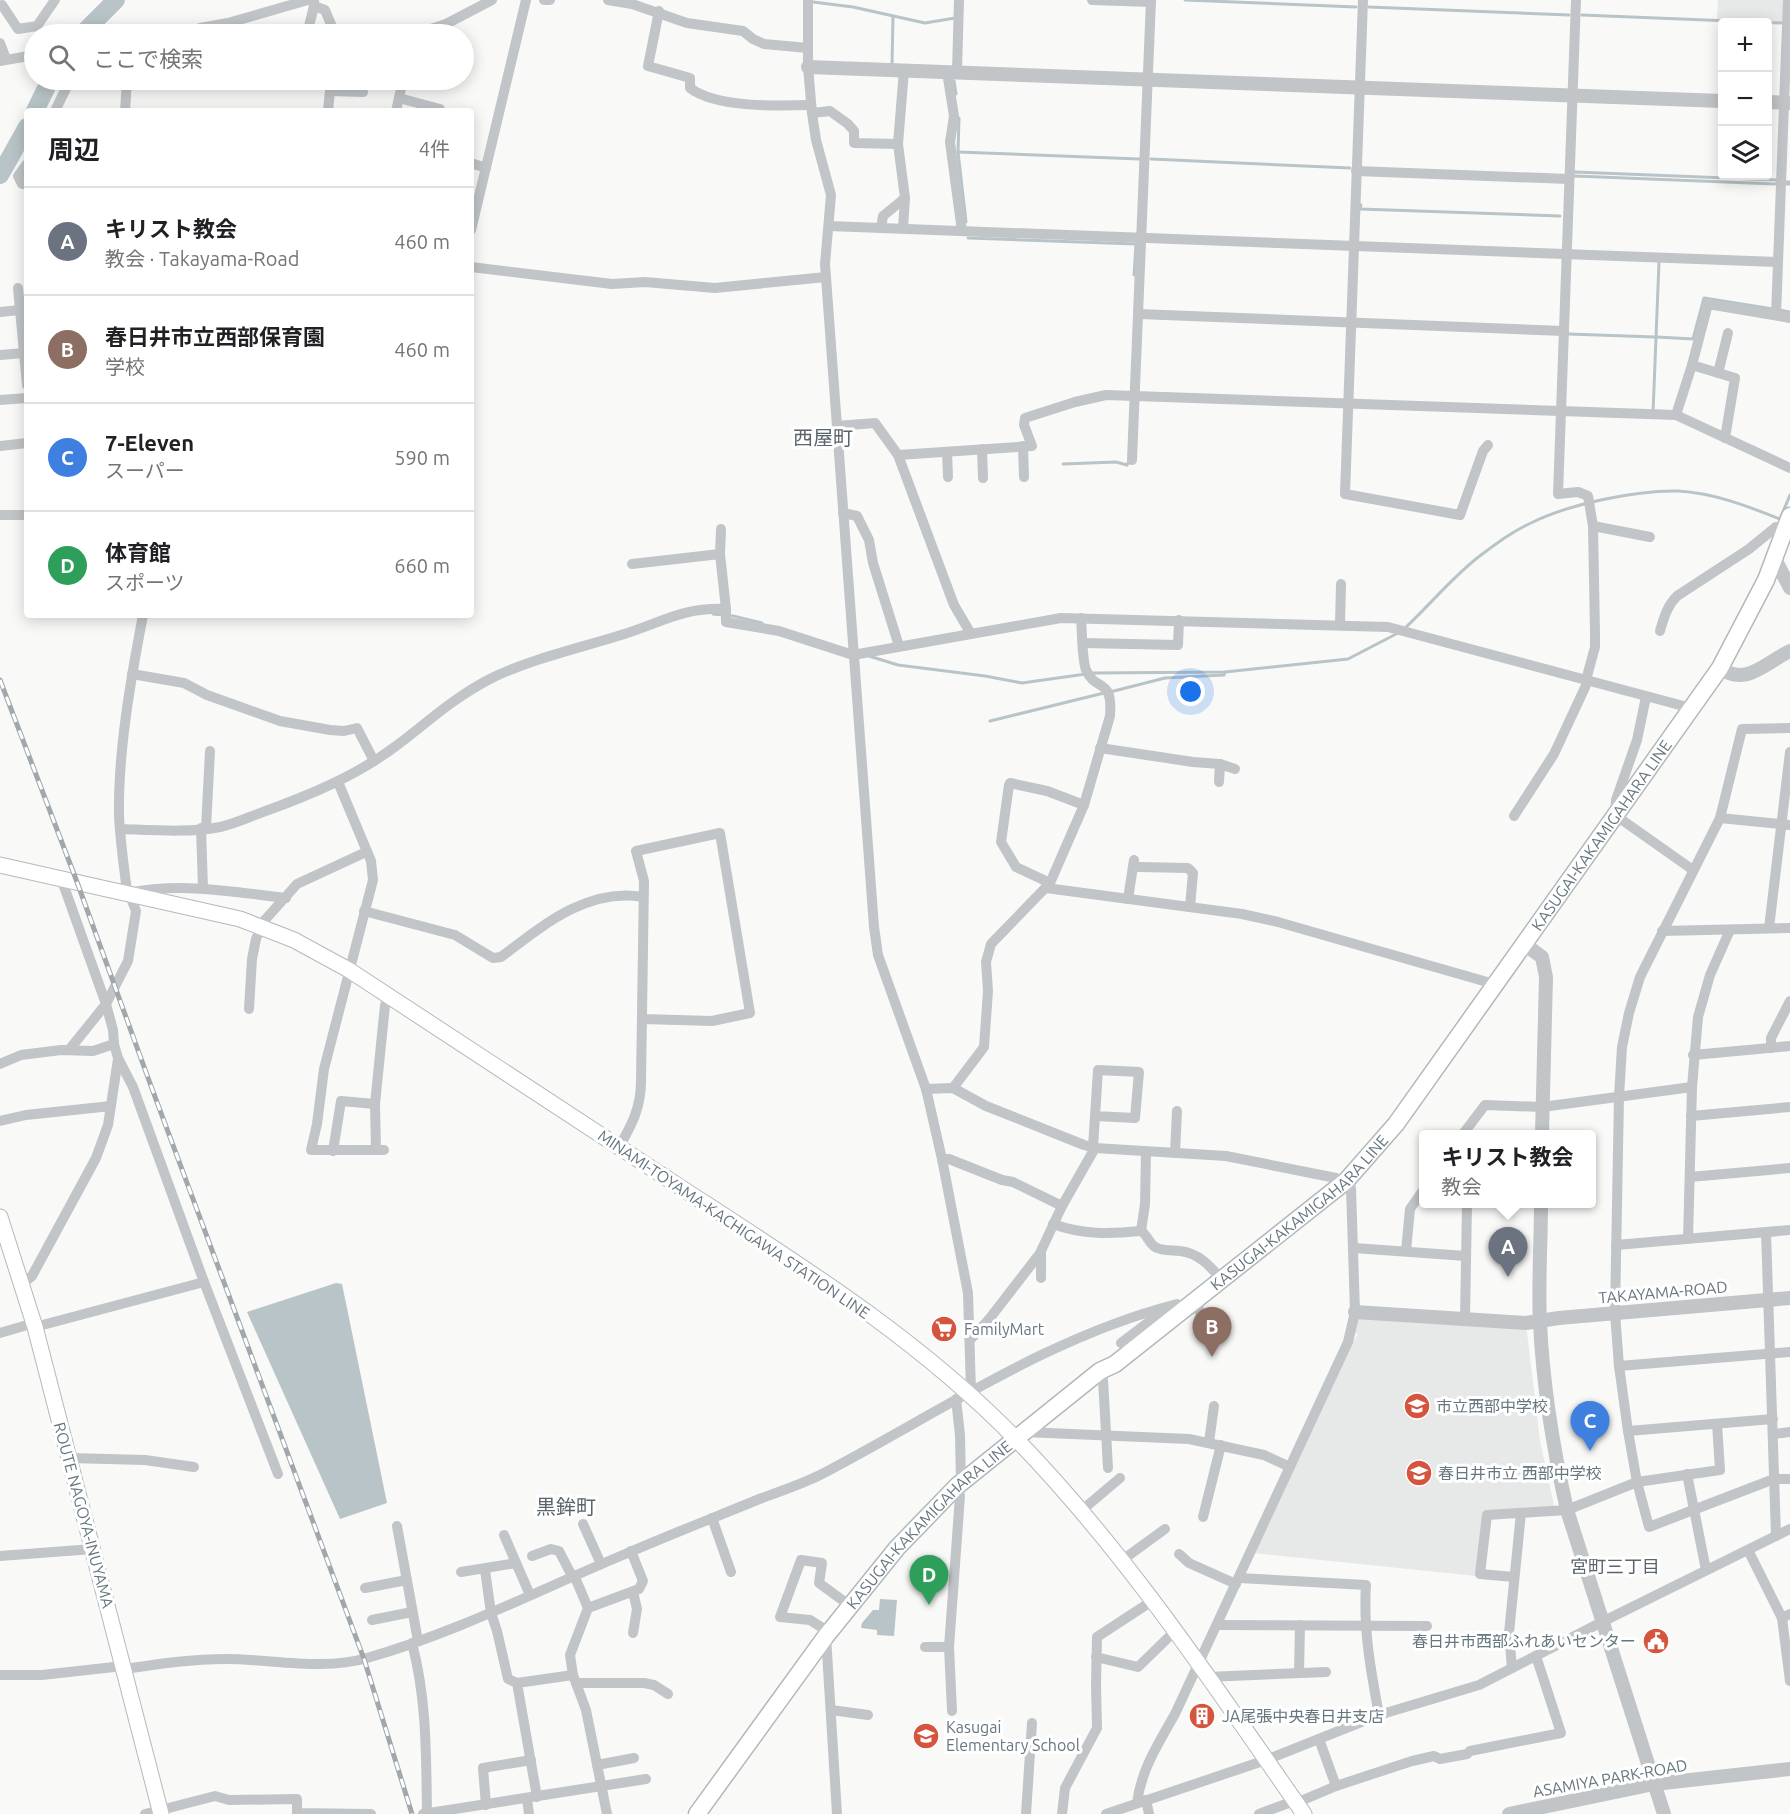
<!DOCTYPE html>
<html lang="ja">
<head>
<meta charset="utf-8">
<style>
	body { margin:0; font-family:Ubuntu,"Noto Sans JP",sans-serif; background:#f2f2f2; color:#202124 }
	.controls { position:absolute; right:18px; top:18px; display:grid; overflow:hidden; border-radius:6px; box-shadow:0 3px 15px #0003 }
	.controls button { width:54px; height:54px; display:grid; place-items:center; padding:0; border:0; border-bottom:2px solid #e0e0e0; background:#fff; color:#202124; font:30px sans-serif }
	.you { position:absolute; left:1191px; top:692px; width:21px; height:21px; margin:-15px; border:4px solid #fff; border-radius:50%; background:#1a73e8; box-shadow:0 0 0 9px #1a73e833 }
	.badge { display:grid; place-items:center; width:39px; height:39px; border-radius:50%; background:#d4543d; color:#fff; font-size:20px; font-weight:700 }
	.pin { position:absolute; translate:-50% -50px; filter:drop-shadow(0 2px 3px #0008) }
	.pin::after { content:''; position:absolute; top:32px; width:21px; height:18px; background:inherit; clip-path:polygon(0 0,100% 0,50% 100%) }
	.popup { position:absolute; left:1419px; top:1130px; width:177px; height:78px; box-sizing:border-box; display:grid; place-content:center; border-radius:6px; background:#fff; filter:drop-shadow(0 2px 4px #0005); font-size:20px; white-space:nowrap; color:#757577 }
	.popup b { font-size:22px; color:#202124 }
	.popup::after { content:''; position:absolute; left:50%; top:100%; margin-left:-12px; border:12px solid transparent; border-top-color:#fff }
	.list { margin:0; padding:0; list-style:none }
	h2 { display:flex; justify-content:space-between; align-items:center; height:78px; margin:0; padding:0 24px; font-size:26px }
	h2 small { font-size:20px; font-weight:400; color:#757577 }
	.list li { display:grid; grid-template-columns:39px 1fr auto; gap:18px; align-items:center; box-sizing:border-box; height:108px; padding:0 24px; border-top:2px solid #e0e0e0 }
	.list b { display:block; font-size:22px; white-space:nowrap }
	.list p { margin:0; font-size:20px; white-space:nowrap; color:#757577 }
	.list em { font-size:20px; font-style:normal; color:#757577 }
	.icon { flex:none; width:33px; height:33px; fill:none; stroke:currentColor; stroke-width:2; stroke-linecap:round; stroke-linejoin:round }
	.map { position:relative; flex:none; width:1790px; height:1814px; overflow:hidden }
	.search { position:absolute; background:#fff; box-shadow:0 3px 15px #0003; left:24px; top:24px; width:450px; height:66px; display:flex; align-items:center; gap:15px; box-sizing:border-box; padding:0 21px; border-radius:33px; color:#757577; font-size:22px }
	.panel { position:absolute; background:#fff; box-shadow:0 3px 15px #0003; left:24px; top:108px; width:450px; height:510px; border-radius:6px }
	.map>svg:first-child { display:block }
</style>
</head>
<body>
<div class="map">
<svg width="1790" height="1814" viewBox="0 0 1790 1814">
	<rect width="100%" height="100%" fill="#f9f9f8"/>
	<g fill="#e7e9e8">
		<path d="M1718,0H1784L1783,22L1717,20Z"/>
		<path d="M1363,1316L1525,1329L1527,1332L1540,1441L1554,1505L1551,1509L1485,1512L1476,1576L1253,1553L1352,1343L1358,1334L1355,1333L1357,1320Z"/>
	</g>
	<g fill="#b8c4c7">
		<path d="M336,1283L342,1284L387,1503L340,1519L247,1312Z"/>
		<path d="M880,1599L897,1600L894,1636L877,1635V1630L861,1628L862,1623L873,1610H879Z"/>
	</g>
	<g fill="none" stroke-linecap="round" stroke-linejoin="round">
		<g stroke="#b8c4c7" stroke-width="3">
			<path d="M1185,0L1356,7"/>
			<path d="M813,2L853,7L925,23L955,18"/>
			<path d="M1369,7L1569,15"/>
			<path d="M1582,15L1783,23"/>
			<path d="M892,65L893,16"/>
			<path d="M954,81L956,94"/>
			<path d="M959,118L958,152L966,222"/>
			<path d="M958,152L1139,159"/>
			<path d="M1151,159L1350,168"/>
			<path d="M1575,172L1777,180V183"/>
			<path d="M1575,176L1775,184"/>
			<path d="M1786,182H1790"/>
			<path d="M1787,184H1790"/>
			<path d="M1361,205L1360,209L1560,216"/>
			<path d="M968,238L1136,244L1134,275"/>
			<path d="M1779,310L1790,312"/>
			<path d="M1568,334L1655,337"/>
			<path d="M1657,337L1693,339L1704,298L1773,309"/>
			<path d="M1653,413L1659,262"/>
			<path d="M1063,464L1116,462L1127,465L1129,461"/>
			<path d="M713,614L733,616L762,623"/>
			<path d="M1405,628C1431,604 1453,576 1481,555C1497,543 1513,531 1531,523C1569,504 1636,490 1678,491C1714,493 1747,506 1780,519L1790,495"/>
			<path d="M869,656L898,665L985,676L1022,683L1093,673L1225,672L1348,659L1400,632"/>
			<path d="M1110,692L1165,678L1224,675L1225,672"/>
			<path d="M990,721L1104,693"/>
		</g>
		<g stroke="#b8c4c7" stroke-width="18">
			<path d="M82,34L116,0"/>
			<path d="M35,111L50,80"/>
			<path d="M0,175L27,127"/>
		</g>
		<defs>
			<g id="secondary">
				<path d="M0,865L240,919L294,940L349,970C459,1042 569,1115 680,1187C797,1263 918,1338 1016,1439C1126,1552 1214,1685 1304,1814"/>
				<path d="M0,1217L35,1327L161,1814"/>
			</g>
			<g id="primary">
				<path id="s1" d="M697,1814L826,1636L897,1548L957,1486L1100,1371L1115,1364L1346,1181L1396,1124L1720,668L1766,580L1790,516"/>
			</g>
		</defs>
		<use href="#secondary" stroke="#b3b9bd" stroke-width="17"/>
		<use href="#primary" stroke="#b2b8bb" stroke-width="19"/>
		<g stroke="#c1c5c8" stroke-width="10">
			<path d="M544,0H550"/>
			<path d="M608,0L632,4L687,23L743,31L753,39L764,44L808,48"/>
			<path d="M808,0V67L812,113L816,140L831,195L825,264L874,927L878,955L926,1089L942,1159L968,1293L971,1391"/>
			<path d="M1092,0L1151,2"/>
			<path d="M1363,0L1345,494L1460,515L1483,451L1488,445"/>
			<path d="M1576,0L1558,494L1578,492L1588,496L1593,526L1595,633V647L1586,680"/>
			<path d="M2,5L18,29L37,26L55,0"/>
			<path d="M314,6L325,10L335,34"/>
			<path d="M659,11L648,66L690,78V88C716,108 779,106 811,105"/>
			<path d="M200,28L228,23L308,0"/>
			<path d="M307,34L314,6V0"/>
			<path d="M415,34L446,24L492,0"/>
			<path d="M0,43L6,59"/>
			<path d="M0,61L34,55"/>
			<path d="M947,72L954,116L950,142L962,231"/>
			<path d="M957,72L959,0"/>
			<path d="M264,80L265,82"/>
			<path d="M330,91L363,92"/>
			<path d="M399,98L440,109"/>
			<path d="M55,111L70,80"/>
			<path d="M125,111L127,80"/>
			<path d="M328,111L331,80"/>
			<path d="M396,111L403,80"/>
			<path d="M812,113L830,111L848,124L854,131V143L898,144"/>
			<path d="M471,163L486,168"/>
			<path d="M27,164L18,176L22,184H27"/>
			<path d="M1356,171L1569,179"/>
			<path d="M829,226L1777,262"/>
			<path d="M881,228L883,216L905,198"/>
			<path d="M903,228L905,198L898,144L904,70"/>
			<path d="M471,230L526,0"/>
			<path d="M471,267L612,284L645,282L715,288L826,277"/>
			<path d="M18,288L27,385"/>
			<path d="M0,312L20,310"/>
			<path d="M1139,314L1564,331"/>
			<path d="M1776,315L1788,0"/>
			<path d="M0,355L24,353"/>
			<path d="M1692,365L1735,378L1725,438"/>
			<path d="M1718,373L1728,333"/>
			<path d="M0,400L27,398"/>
			<path d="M1676,415L1692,365L1708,304L1790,318"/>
			<path d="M837,426L875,423L898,455L954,605L971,634"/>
			<path d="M0,446L27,443"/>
			<path d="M1023,446L1024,477"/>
			<path d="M982,449L983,478"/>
			<path d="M947,452L948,477"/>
			<path d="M898,455L1032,446L1024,425L1025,418L1075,402L1106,395L1676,415L1790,468"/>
			<path d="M1132,460L1151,0"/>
			<path d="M843,513L857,516L869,540L873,563L899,646"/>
			<path d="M0,515H27"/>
			<path d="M1593,526L1650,537"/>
			<path d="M721,529L720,554L726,609"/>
			<path d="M632,564L720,554"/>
			<path d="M1340,625L1341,584"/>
			<path d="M1660,631C1664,617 1667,606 1677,596L1749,549L1776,527L1785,529"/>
			<path d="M1083,643L1178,645L1179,620"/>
			<path d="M132,674L184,683L207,695L280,721L330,730L344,731L357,728L374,761"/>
			<path d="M1646,697L1637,740L1616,800L1615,815L1693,870"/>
			<path d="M1790,728L1742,729L1720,818L1640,977L1629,1013L1622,1047L1619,1096L1615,1313L1619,1366L1628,1431L1637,1482L1649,1527L1774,1479H1790"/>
			<path d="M1100,748L1193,762L1220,764L1235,769"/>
			<path d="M338,782L371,861L373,880L324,1069L317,1124L311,1150H384"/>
			<path d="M1219,782L1220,764"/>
			<path d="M1514,816L1554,754L1588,681"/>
			<path d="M1720,818L1789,825"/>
			<path d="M201,828L203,888"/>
			<path d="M206,828L210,751"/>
			<path d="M120,829C150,830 191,833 220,827C234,824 249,817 263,812C310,795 356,776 396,746C428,722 452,699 488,680C526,660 580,648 621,635C661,623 682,607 726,609V622L779,631L853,655L1061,618L1388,627L1691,708"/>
			<path d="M1139,867L1188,868L1193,873L1190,907"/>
			<path d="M61,878L106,1004L113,1030L114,1044L118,1058L133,1087L204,1282L278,1474"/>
			<path d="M1050,883L1016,867L1001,842L1009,785L1010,783L1047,791L1084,805"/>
			<path d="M1046,888L1242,914L1278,922L1494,984"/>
			<path d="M127,892C124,866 120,840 119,815C118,751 131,678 143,615"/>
			<path d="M1128,899L1134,860"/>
			<path d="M364,911L455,935L493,958L501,957C542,926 588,887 643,897"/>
			<path d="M1769,928L1790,752"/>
			<path d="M1662,931L1790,928"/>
			<path d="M249,1009L252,959L256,939L264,921L297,884L366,852"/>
			<path d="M1771,1048V1038L1790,1001"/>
			<path d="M69,1050L106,1004L128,961L136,911L129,893C182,882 234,892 286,898"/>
			<path d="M1693,1055L1790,1046"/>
			<path d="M0,1064L21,1055L61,1050L93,1051L114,1044"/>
			<path d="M953,1088L984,1047L988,991L986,962L991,944L1050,883L1084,805L1110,716C1113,676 1096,693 1086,670C1082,660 1082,630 1081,618"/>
			<path d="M926,1089L953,1088L986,1106L1084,1145L1095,1148L1226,1156L1336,1178L1346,1181L1351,1188L1355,1312L1348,1342L1175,1714C1159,1742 1141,1770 1137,1803"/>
			<path d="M1691,1116L1790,1107"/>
			<path d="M0,1121L26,1115L111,1106"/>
			<path d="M1463,1134L1485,1105L1542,1107L1692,1087"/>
			<path d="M619,1147C632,1125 641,1107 641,1081L644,881L636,851L720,833L750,1013L712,1021L642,1019"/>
			<path d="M1093,1147L1098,1070L1139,1072L1135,1118L1095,1116"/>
			<path d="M376,1150L375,1104L385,1005L391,997"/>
			<path d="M333,1151L341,1101L375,1104"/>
			<path d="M1146,1152L1145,1204L1141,1231C1148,1235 1149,1245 1157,1248C1164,1251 1173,1250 1180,1251C1199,1253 1210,1266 1222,1280"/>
			<path d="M1175,1153L1177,1111"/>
			<path d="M942,1159H949L1002,1180L1013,1182L1062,1206"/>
			<path d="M1690,1177L1790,1168"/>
			<path d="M1053,1224C1083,1235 1110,1234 1141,1231"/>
			<path d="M1766,1232L1776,1536"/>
			<path d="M1688,1239L1692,1087L1698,1017L1710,975L1730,930"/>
			<path d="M1616,1245L1790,1230"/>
			<path d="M1354,1248L1466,1256"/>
			<path d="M1406,1251L1410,1209L1424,1189"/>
			<path d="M1041,1278V1251L1062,1206L1095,1148"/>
			<path d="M22,1284L32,1276L96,1158L108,1125L118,1059"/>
			<path d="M1196,1300L1209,1342"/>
			<path d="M1465,1319L1467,1204"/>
			<path d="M35,1327L204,1282"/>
			<path d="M0,1333L34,1323"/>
			<path d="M971,1339L990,1318L1041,1252"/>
			<path d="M1121,1343L1166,1309"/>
			<path d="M1619,1366L1790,1352"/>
			<path d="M1100,1371L1103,1379L1108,1468"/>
			<path d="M956,1399L960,1435L961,1483"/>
			<path d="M1628,1431L1773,1419"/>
			<path d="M1024,1432L1189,1439L1264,1455L1290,1467"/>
			<path d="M1773,1434L1790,1432"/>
			<path d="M1209,1442L1214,1406"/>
			<path d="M69,1458L145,1460L194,1467"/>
			<path d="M1687,1474L1706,1570"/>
			<path d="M1081,1511L1120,1478"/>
			<path d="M1203,1517L1221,1445"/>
			<path d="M712,1518L731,1572"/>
			<path d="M583,1524L601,1564"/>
			<path d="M397,1526L418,1641"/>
			<path d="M504,1535L530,1595"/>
			<path d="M1748,1550L1782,1618L1790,1614"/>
			<path d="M1179,1554L1189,1563L1236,1584"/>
			<path d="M0,1556L93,1549"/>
			<path d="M532,1556L551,1549L559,1551L572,1576"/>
			<path d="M1121,1561L1165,1529"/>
			<path d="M485,1570L491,1613L497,1631L508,1679L517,1683L537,1797"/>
			<path d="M461,1572L516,1563"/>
			<path d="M574,1575L588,1608L570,1655L573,1675L586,1710L607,1814"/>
			<path d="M1514,1577L1480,1574L1487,1515L1567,1510L1637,1482L1720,1470L1717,1424"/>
			<path d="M1239,1578L1366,1585C1363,1629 1371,1672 1379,1715"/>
			<path d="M365,1588L407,1580"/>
			<path d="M633,1592L637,1609L633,1633"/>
			<path d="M588,1608L639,1589L643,1581L631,1551"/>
			<path d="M1782,1618L1790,1681"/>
			<path d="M372,1620L412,1612"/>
			<path d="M1218,1625L1427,1626"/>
			<path d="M829,1632L810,1620L780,1617L801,1560L822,1563L819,1583L849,1605"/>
			<path d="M826,1636L837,1814"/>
			<path d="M412,1643C427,1700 426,1755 427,1813"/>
			<path d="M925,1647H949"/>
			<path d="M1096,1657L1138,1667L1175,1631"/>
			<path d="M1512,1668L1509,1633L1521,1513"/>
			<path d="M124,1669C158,1664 191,1659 226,1659C270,1659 324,1671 367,1658C458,1632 543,1588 630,1552C674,1533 718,1516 762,1498C781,1491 802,1484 820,1475C937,1414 1048,1337 1177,1304L1183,1311"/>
			<path d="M1299,1673L1300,1625"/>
			<path d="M0,1675H42L123,1666"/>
			<path d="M1207,1677L1326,1672"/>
			<path d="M517,1683L573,1675"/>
			<path d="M576,1683H644L654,1685L668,1694"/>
			<path d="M831,1710L868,1715"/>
			<path d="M952,1711L949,1647L960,1496L957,1486"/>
			<path d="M1319,1739L1336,1786"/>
			<path d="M597,1765L634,1758"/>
			<path d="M527,1799L529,1814"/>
			<path d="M1146,1800L1149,1814"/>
			<path d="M1296,1803L1336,1786L1412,1761L1434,1756L1440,1759L1467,1754L1470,1751L1561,1733L1536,1656"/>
			<path d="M486,1805L483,1768L531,1760"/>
			<path d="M145,1814L215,1796L229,1800L297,1799V1813L371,1814"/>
			<path d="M423,1814L646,1779"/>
			<path d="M1026,1814L1032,1723"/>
			<path d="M1062,1814L1065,1788L1097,1728L1096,1685L1097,1637L1152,1601"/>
			<path d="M1106,1814L1266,1760L1379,1715L1479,1685L1602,1622L1790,1529"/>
			<path d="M1259,1814L1294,1801"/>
		</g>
		<g stroke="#c1c5c8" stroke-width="14">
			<path d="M808,67L1722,101"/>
			<path d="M1768,102L1790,103"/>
			<path d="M1775,559L1790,588"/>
			<path d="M1720,668C1746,687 1765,663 1790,651"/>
			<path d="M1524,944L1542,957L1546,977L1542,1134"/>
			<path d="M1541,1204C1541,1243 1538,1284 1540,1323C1543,1386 1553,1448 1567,1510L1664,1814"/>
			<path d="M1355,1312L1526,1323L1559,1318L1790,1298"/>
			<path d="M1509,1814L1654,1784L1790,1769"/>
		</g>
		<use href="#secondary" stroke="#fff" stroke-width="15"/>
		<use href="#primary" stroke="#fff" stroke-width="16"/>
		<defs>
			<path id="rail" d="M0,680L77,882L151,1086L364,1659L412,1814"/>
		</defs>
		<use href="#rail" stroke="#a1a8ad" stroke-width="5"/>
		<use href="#rail" stroke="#fff" stroke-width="3" stroke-dasharray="9" stroke-linecap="butt"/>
	</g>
	<defs>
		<symbol id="supermarket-disc" viewBox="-11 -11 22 22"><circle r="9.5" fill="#d4543d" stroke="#fff"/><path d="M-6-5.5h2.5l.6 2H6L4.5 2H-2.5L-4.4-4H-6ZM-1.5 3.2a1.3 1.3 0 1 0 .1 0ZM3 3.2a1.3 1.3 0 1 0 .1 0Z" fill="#fff"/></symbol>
		<symbol id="school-disc" viewBox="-11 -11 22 22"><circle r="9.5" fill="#d4543d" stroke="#fff"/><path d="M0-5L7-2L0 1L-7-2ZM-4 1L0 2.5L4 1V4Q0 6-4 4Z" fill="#fff"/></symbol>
		<symbol id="civic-disc" viewBox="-11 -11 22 22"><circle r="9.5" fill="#d4543d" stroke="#fff"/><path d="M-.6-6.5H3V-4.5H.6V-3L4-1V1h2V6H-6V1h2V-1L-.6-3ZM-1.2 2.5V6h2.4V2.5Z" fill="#fff"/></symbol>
		<symbol id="building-disc" viewBox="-11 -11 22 22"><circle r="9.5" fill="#d4543d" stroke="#fff"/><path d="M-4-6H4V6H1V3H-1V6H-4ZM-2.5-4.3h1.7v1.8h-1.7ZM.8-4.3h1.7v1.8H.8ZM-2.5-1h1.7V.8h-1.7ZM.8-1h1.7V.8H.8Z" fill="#fff"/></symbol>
	</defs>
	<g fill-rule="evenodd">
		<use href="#supermarket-disc" x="929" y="1314" width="30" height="30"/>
		<use href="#school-disc" x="1402" y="1391" width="30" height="30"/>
		<use href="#school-disc" x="1404" y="1458" width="30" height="30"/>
		<use href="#civic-disc" x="1641" y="1626" width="30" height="30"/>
		<use href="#building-disc" x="1187" y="1701" width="30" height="30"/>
		<use href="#school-disc" x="911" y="1721" width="30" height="30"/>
	</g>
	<g text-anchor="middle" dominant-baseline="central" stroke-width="6" stroke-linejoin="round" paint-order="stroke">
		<g font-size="16" fill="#667780" stroke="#fff">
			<text stroke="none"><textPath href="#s1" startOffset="1344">KASUGAI-KAKAMIGAHARA LINE</textPath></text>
			<text stroke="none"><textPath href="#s1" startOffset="858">KASUGAI-KAKAMIGAHARA LINE</textPath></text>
			<text transform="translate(734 1224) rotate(34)">MINAMI-TOYAMA-KACHIGAWA STATION LINE</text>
			<text transform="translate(1663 1292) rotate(-5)">TAKAYAMA-ROAD</text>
			<text transform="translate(84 1515) rotate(75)">ROUTE NAGOYA-INUYAMA</text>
			<text stroke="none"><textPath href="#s1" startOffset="372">KASUGAI-KAKAMIGAHARA LINE</textPath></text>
			<text transform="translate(1610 1778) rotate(-10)">ASAMIYA PARK-ROAD</text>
		</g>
		<g font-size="16" fill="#667780" stroke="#fff" text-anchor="start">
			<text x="964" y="1329">FamilyMart</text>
			<text x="1436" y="1406">市立西部中学校</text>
			<text x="1438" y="1473">春日井市立 西部中学校</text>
			<text x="1636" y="1641" text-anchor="end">春日井市西部ふれあいセンター</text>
			<text x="1222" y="1716">JA尾張中央春日井支店</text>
			<text x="946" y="1727">Kasugai<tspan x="946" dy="18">Elementary School</tspan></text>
		</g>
		<g font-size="18" fill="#59656b" stroke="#fff">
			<text x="1615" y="1566">宮町三丁目</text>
		</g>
		<g font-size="20" fill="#59656b" stroke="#fff">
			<text x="823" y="437">西屋町</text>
			<text x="566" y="1506">黒鉾町</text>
		</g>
	</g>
</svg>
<div class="controls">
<button>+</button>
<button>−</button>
<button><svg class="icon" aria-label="layers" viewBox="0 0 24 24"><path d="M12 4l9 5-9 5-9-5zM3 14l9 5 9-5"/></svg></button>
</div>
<div class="you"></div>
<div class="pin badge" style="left:1508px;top:1277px;background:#6b7280">A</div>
<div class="popup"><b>キリスト教会</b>教会</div>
<div class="pin badge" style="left:1212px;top:1357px;background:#8d6e63">B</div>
<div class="pin badge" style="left:1590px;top:1451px;background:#3f7fe0">C</div>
<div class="pin badge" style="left:929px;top:1605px;background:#2e9e5b">D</div>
<div class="search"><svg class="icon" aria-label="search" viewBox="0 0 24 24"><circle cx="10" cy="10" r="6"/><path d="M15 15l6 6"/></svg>ここで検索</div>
<section class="panel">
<h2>周辺<small>4件</small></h2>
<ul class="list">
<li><span class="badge" style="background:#6b7280">A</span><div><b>キリスト教会</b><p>教会 · Takayama-Road</p></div><em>460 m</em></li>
<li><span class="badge" style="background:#8d6e63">B</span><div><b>春日井市立西部保育園</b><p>学校</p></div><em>460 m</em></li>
<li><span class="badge" style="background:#3f7fe0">C</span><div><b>7-Eleven</b><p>スーパー</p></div><em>590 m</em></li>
<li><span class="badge" style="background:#2e9e5b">D</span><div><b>体育館</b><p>スポーツ</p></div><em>660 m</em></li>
</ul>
</section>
</div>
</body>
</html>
